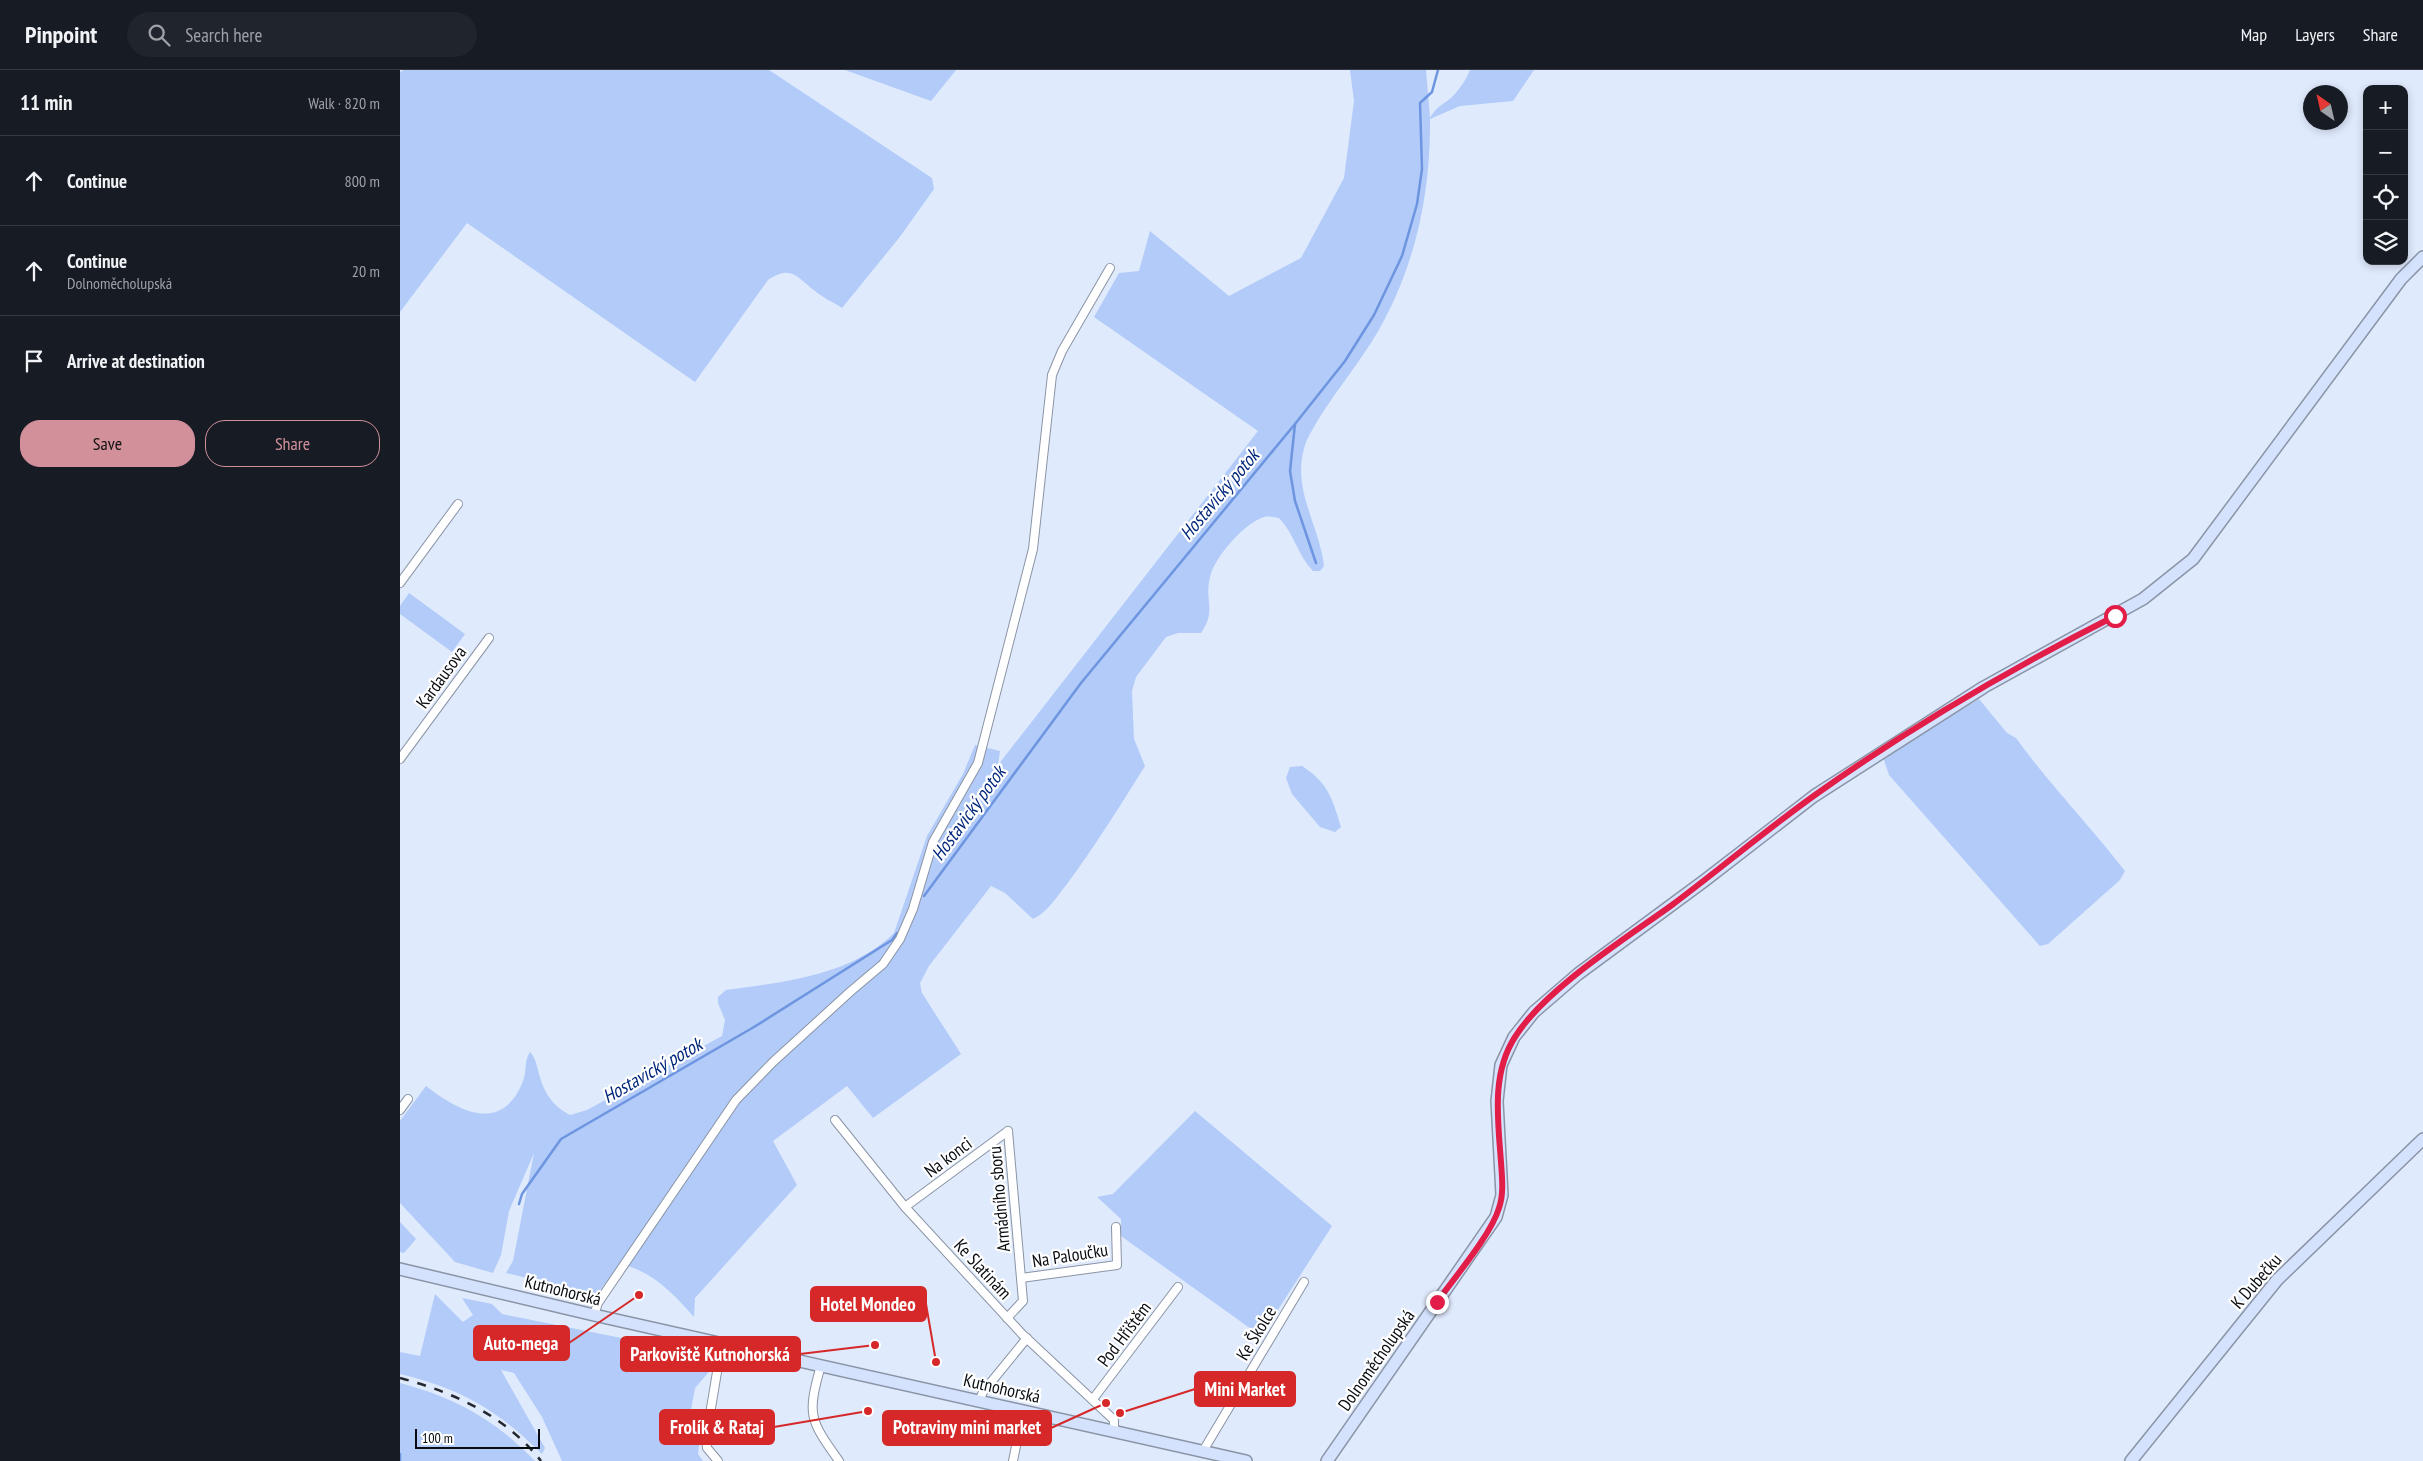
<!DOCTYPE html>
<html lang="en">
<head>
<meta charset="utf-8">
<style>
	body { margin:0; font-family:"PT Sans Narrow",sans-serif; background:#20242c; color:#f1f3f6 }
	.controls { position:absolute; right:15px; top:15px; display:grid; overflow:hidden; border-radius:10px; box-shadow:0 2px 8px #0003 }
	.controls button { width:45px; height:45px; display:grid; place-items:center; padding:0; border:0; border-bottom:1px solid #363941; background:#171b24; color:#f1f3f6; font:25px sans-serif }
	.compass { position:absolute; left:1903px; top:15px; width:45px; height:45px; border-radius:50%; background:#171b24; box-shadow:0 2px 8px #0003; rotate:326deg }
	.scale { position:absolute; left:15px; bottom:12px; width:125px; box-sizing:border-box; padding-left:5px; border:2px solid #080c11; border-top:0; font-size:14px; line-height:18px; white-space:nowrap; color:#080c11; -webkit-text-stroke:4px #fff; paint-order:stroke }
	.stop { position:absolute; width:15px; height:15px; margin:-11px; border:4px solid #e11d48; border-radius:50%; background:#fff }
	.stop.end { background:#e11d48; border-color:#fff; box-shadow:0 1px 5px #0008 }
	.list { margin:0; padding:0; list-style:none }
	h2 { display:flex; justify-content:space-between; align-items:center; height:65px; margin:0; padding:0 20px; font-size:21px }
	h2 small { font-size:16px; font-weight:400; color:#9ea1a6 }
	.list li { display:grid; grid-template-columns:32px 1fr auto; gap:15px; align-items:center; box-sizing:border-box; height:90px; padding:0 20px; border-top:1px solid #363941 }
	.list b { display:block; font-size:19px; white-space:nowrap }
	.list p { margin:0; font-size:16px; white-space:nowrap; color:#9ea1a6 }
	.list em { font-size:16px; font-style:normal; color:#9ea1a6 }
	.actions { display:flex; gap:10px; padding:15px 20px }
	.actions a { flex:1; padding:11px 0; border:1px solid #d2909a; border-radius:20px; text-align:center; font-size:18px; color:#d2909a }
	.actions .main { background:#d2909a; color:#111 }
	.icon { flex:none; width:28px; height:28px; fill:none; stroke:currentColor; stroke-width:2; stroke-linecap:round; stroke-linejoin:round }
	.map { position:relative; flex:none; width:2023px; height:1391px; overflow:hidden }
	header { display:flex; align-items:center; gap:30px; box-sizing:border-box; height:70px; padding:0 25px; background:#171b24; border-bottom:1px solid #363941 }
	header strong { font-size:24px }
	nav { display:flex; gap:28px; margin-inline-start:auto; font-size:18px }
	.search { width:350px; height:45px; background:#20242c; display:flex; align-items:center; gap:12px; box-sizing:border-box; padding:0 18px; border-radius:28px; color:#9ea1a6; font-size:19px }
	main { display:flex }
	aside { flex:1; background:#171b24 }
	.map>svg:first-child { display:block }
</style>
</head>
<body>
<header>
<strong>Pinpoint</strong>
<div class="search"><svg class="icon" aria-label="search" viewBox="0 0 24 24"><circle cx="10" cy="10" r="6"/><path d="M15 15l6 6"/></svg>Search here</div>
<nav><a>Map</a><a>Layers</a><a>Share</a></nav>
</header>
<main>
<aside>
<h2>11 min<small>Walk · 820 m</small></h2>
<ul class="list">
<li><svg class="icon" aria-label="ahead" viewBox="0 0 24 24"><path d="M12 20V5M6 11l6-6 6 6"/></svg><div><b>Continue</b></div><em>800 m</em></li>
<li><svg class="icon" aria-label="ahead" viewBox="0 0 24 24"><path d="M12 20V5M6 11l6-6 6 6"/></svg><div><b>Continue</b><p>Dolnoměcholupská</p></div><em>20 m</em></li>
<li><svg class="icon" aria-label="arrive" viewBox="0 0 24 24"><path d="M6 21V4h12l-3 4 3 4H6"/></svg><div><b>Arrive at destination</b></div></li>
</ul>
<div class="actions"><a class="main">Save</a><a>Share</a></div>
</aside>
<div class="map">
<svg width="2023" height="1391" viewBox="0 0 2023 1391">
	<rect width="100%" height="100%" fill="#dfeafd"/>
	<g fill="#b2cbf8">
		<path d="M4,0H369L532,108L534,119L499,168L442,238C433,232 423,228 415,221C397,207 391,194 368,210L295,312L67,153L0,242V2Z"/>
		<path d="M445,0H556L531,31Z"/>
		<path d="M950,0H1026L1030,48C1036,37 1042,35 1051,28C1059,20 1066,10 1070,0H1134L1113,31L1060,36L1030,49C1031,128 1013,206 971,273C953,301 932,326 915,355C912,361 907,368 905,375C891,420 919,453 924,496L920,501H913C898,486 894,463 879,448C875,447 868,446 864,447C844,453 814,488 810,507C804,531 817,540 801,563H778L766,567L736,607L732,621L734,669L745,696C720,736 695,776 667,814C657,826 648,842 633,849L605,823L591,816L529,896L520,913L522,923L561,984L473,1048L447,1016L373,1071L397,1115L295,1228L294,1247C274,1224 251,1200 220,1194L197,1224L106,1203L113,1191L134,1083L109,1141L101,1185L93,1203L55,1192L0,1133V1051L26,1016C58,1041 102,1065 123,1011C127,1001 124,990 130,982C135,987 136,993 138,1000C143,1021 151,1035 170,1045L187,1040L322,966L325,950L318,933V927L326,920C384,912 450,906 494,863L527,766L563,704L575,675L600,681L598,695L858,361L694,247L719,203L739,201L750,161L829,226L901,188L944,108L954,31Z"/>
		<path d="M9,523L65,564L52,582L0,544V536Z"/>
		<path d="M1579,629L1607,663L1616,668C1650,715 1690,756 1725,801L1720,810L1648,874L1640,876L1489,705L1483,687Z"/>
		<path d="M902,696C928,713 932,727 941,757L935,762L920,757L892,724L886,708L890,697Z"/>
		<path d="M795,1041L932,1156L861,1266L721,1166V1149L697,1127L713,1124Z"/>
		<path d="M0,1152L16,1169L4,1183L0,1182Z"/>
		<path d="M35,1224L63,1252L73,1245L62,1228L92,1234L102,1244L311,1286L308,1303L295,1318L289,1351L301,1358L298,1384L303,1391H162L142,1347L114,1303L101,1300L145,1378L142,1384C99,1341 60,1318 0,1304V1282L20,1286Z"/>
		<path d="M0,1313C56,1328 94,1349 135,1391H0Z"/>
	</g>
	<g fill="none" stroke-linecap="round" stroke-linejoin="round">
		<g stroke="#6d95e0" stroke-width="2.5">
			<path d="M895,354L890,401L895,431L916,493"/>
			<path d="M524,826L681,613L895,354L945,291L974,245L1002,186L1017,134L1022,99L1020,33L1032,22L1038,0"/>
			<path d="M119,1134L122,1124L161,1069L354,957L492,870L497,863"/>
			<path d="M0,1384V1391"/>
		</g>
		<defs>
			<g id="street">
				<path d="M0,513L58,434"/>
				<path d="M0,689L89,568"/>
				<path d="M0,1040L8,1029"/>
				<path d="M435,1050L505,1137L622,1264L714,1350V1361"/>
				<path d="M505,1137L608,1061"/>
				<path d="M621,1208L717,1195L716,1157"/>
				<path d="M194,1245L198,1233L336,1030L373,992L451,921L483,894L500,869L513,839L533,772L578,693L633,479L652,305L662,281L710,198"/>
				<path d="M607,1248L623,1231L608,1061"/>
				<path d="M421,1295C407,1345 409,1349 439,1391"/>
				<path d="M693,1329L778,1217"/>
				<path d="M579,1331L583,1322L627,1268"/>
				<path d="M803,1381L904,1212"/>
				<path d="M318,1391L307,1378L306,1368L322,1272"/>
				<path d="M613,1391L623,1341"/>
			</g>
			<g id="secondary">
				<path d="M0,1199L194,1245L846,1391"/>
				<path d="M927,1391L1096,1147L1102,1125L1097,1031L1101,995L1114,967L1134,942L1178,904L1304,811L1414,726L1584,617L1743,529L1793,489L2001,209L2023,187"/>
				<path d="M1731,1391L1877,1210L2023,1069"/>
			</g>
		</defs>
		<use href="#street" stroke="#8a94a5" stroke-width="10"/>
		<use href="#secondary" stroke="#8a94a5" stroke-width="14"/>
		<use href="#street" stroke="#fff" stroke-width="8"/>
		<use href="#secondary" stroke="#d4e2fe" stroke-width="11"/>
		<path stroke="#242930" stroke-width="2.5" stroke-dasharray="9 9" stroke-linecap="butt" d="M0,1308C53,1322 106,1346 141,1391"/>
	</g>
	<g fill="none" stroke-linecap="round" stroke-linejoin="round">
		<path stroke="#e11d48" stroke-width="6" d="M1037,1232C1054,1208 1091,1165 1099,1138C1104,1124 1102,1107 1101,1092C1098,1050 1091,1004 1115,967C1145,919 1225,869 1272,835C1320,799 1366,760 1415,725C1509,658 1612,598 1715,546"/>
	</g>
	<g text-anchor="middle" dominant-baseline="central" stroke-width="4.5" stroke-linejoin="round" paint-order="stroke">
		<g font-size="18" fill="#080c11" stroke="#fff">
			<text transform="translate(41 607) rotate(-54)">Kardausova</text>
			<text transform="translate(548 1087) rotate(-37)">Na konci</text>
			<text transform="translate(599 1129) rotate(-95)">Armádního sboru</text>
			<text transform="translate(670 1185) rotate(-9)">Na Paloučku</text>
			<text transform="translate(583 1199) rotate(47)">Ke Slatinám</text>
			<text transform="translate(1856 1211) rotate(-49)">K Dubečku</text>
			<text transform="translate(163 1220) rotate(14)">Kutnohorská</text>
			<text transform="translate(856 1263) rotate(-59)">Ke Školce</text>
			<text transform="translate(724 1264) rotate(-53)">Pod Hřištěm</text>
			<text transform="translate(976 1290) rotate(-55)">Dolnoměcholupská</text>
			<text transform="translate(602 1318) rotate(13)">Kutnohorská</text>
		</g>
		<g font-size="19" font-style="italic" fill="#00277c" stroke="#fff">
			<text transform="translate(819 424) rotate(-50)">Hostavický potok</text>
			<text transform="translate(568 743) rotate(-54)">Hostavický potok</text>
			<text transform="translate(252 1000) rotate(-30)">Hostavický potok</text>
		</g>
	</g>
	<path fill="none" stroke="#d62828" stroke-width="2" d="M536 1292L526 1234M239 1225L169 1273M475 1275L400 1284M720 1343L795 1319M468 1341L374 1357M706 1333L651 1358"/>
	<g fill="#d62828" stroke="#fff" stroke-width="2">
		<circle cx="536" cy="1292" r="5"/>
		<circle cx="239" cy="1225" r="5"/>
		<circle cx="475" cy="1275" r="5"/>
		<circle cx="720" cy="1343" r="5"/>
		<circle cx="468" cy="1341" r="5"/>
		<circle cx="706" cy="1333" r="5"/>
	</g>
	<g fill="#d62828" stroke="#d62828" stroke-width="2">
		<rect x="411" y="1217" width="115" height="34" rx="5"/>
		<rect x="74" y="1256" width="95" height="34" rx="5"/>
		<rect x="221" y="1267" width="179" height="34" rx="5"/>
		<rect x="795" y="1302" width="100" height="34" rx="5"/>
		<rect x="260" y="1340" width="114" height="34" rx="5"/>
		<rect x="483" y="1341" width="168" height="34" rx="5"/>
	</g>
	<g font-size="19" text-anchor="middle" font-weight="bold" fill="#fff">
		<text x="468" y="1241">Hotel Mondeo</text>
		<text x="121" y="1280">Auto-mega</text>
		<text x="310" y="1291">Parkoviště Kutnohorská</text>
		<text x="845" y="1326">Mini Market</text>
		<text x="317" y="1364">Frolík &amp; Rataj</text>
		<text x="567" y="1364">Potraviny mini market</text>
	</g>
</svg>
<div class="controls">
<button>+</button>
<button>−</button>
<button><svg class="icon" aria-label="locate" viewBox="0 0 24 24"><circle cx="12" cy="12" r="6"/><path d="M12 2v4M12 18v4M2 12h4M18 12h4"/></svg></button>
<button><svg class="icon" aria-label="layers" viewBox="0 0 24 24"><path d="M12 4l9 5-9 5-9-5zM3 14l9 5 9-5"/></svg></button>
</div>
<svg class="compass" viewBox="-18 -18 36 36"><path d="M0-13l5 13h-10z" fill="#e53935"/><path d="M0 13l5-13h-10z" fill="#9ea1a6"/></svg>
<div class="scale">100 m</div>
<div class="stop" style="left:1715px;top:546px"></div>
<div class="stop end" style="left:1037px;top:1232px"></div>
</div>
</main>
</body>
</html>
